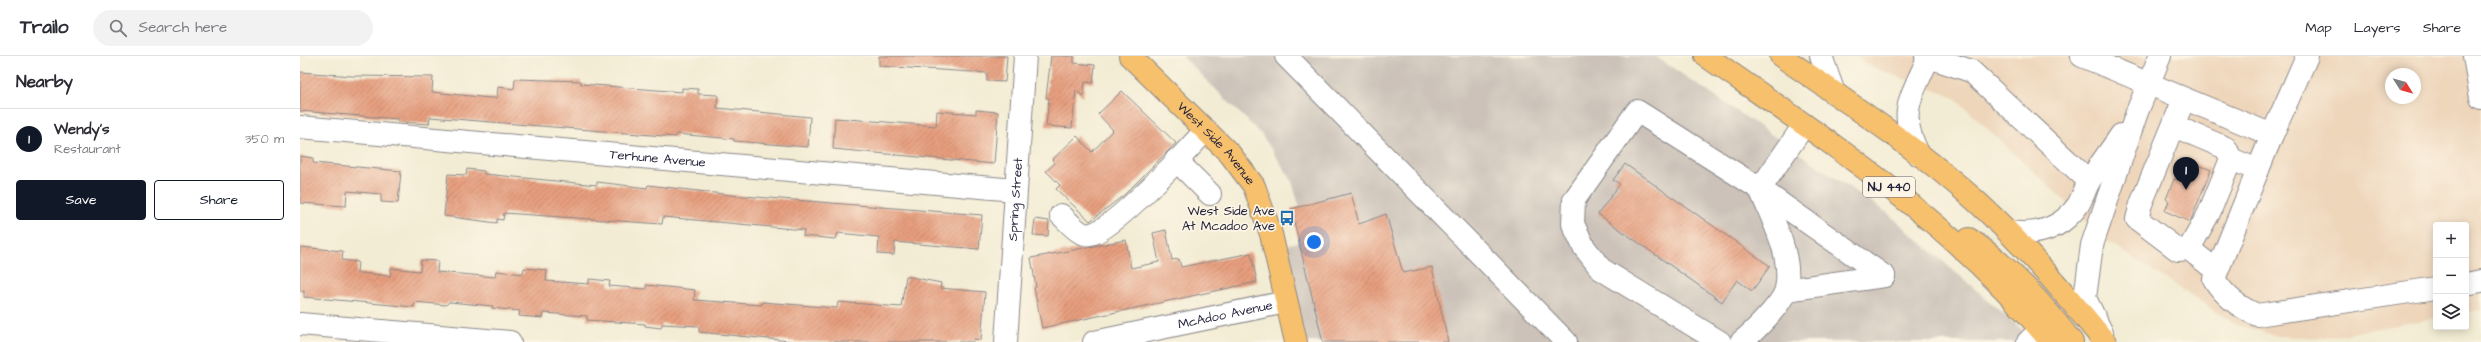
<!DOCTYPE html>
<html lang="en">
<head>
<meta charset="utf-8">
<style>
	body { margin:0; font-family:"Architects Daughter",sans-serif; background:#f2f2f3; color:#2b2b33 }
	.controls { position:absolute; right:12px; bottom:12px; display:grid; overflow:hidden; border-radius:4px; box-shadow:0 2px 10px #0003 }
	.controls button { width:36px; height:36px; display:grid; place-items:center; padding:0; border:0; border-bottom:1px solid #e1e1e2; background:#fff; color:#2b2b33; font:20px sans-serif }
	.compass { position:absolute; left:2085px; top:12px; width:36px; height:36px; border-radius:50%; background:#fff; box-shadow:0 2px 10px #0003; rotate:127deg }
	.you { position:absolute; left:1014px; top:186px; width:14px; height:14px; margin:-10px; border:3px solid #fff; border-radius:50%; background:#1a73e8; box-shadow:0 0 0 6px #1a73e833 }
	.badge { display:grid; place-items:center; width:26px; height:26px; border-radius:50%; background:#111827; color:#fff; font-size:13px; font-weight:700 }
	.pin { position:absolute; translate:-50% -33px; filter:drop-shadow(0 1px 2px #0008) }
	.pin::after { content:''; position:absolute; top:21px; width:14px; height:12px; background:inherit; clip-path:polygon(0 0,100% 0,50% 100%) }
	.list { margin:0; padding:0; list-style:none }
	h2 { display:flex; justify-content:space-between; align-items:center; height:52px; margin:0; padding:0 16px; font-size:17px }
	h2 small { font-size:13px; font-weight:400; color:#7c7c81 }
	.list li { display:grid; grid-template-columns:26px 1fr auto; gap:12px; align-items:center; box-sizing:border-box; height:60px; padding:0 16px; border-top:1px solid #e1e1e2 }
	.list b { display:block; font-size:15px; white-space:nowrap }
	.list p { margin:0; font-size:13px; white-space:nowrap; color:#7c7c81 }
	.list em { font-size:13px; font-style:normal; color:#7c7c81 }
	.actions { display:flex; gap:8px; padding:12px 16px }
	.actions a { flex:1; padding:9px 0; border:1px solid #111827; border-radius:4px; text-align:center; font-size:14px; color:#111827 }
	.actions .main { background:#111827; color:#fff }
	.icon { flex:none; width:22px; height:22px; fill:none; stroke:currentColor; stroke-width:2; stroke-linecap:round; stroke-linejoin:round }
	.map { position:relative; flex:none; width:2181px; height:286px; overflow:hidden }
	header { display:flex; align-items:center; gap:24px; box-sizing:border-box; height:56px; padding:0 20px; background:#fff; border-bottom:1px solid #e1e1e2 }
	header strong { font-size:19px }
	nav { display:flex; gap:22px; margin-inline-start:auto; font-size:14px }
	.search { width:280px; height:36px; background:#f2f2f3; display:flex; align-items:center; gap:10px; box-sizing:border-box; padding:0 14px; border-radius:22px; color:#7c7c81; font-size:15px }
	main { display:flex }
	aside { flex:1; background:#fff }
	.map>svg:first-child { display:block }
</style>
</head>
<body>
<header>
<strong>Trailo</strong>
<div class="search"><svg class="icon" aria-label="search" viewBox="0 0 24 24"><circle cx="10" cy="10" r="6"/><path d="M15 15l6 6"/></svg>Search here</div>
<nav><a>Map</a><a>Layers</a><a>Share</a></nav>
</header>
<main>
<aside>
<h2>Nearby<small></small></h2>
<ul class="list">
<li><span class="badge">1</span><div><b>Wendy's</b><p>Restaurant</p></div><em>350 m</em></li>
</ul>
<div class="actions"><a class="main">Save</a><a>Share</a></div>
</aside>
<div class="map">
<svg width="2181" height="286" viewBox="0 0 2181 286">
	<defs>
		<pattern id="building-hatch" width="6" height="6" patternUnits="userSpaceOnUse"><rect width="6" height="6" fill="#e79f7f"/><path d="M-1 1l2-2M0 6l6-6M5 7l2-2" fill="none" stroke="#bb8169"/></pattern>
	</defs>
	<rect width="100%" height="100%" fill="#fcf5e5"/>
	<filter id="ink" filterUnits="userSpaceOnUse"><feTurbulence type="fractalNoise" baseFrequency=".025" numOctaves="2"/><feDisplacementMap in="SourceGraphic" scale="8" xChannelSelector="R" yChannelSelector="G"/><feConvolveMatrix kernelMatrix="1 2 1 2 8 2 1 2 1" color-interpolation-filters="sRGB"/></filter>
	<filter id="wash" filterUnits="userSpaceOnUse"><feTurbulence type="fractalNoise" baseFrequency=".012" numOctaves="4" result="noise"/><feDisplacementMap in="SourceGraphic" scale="16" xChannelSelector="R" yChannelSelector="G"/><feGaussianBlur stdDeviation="0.9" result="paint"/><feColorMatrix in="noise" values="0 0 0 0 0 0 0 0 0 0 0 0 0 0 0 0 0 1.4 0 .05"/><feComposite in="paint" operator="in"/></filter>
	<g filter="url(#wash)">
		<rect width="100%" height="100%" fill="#f3ecd4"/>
		<path fill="#eed6bb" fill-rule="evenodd" d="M1557,0H2181V254L2166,257V169H2136V262L2023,282L1978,280L1937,269L1809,186L1655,42L1567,9ZM2091,18H2115V42H2091Z"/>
		<path fill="#ccc2b9" d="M882,0H1355L1586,156L1727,278L1733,286H1006L982,190L1010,183L991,123L961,78Z"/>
		<g id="blocks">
			<g fill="url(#building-hatch)">
				<path d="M579,0H707L705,26L687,25V17L579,10Z"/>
				<path d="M751,0H774V7L795,9L793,27L785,26L783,41L776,34L772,72L746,70L749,42H746Z"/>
				<path d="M0,16L52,20L133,21L132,36L190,42H197L198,31L214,33L215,23L281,25V28L382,36V32L398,33V38L418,39L417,52L510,61L508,91L434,85V83L376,78V81L130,61L129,68L98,66V63L0,55Z"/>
				<path d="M822,35L876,87L824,139L790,165L756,133L760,129L746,115L755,107L752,104L777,80L792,96L813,74L798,58Z"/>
				<path d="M676,54L698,56L694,108L533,93L535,62L636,70L637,55L676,58Z"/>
				<path d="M0,100L13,102V107L101,115L98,147L81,146V138L47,135L46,150L0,147Z"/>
				<path d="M1886,104L1911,114L1890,166L1865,155L1869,145L1866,143L1874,123L1878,124Z"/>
				<path d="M1325,108L1470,210L1452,235L1437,224L1422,246L1298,158L1320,128L1313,124Z"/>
				<path d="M167,113L184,115V118L297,129V126L347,132L348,129L431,139L682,159L679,193L595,186L594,199L578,198L579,181L538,177L536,183L503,180L504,174L363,161L362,168L204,157L203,164L197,163V167L144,160L148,118L166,119Z"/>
				<path d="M1051,137L1059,168L1086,158L1103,217L1132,211L1148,286H1023L991,153Z"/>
				<path d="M735,163L749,165L748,180L733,179Z"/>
				<path d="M866,174L872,204L879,203L881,211L951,197L957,226L742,272L734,232L736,231L731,202L826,184L831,212L859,206L853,177Z"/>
				<path d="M0,191L43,195L42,204L58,206L57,217H61L90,220L91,212L120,215L121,204L138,205L137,216L195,221L196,215L223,218L224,212L247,214L246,225L289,228V223L310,225L309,230L346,233V229L367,231L395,234L394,244L462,249V246L537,252L538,246L601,251L606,220L641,227L640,232L685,236L681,284L674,283L673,286H500L399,276V270L362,268L361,272L345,270V268L287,264V260L243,257L242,262L219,260L220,255L192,252L193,250L149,246L146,249L115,246L114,251L4,241V235H0Z"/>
			</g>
		</g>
	</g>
	<g filter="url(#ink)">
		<use href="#blocks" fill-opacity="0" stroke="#8a8788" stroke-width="1"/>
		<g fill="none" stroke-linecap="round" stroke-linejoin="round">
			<defs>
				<g id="minor">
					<path d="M986,0L1266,286"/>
					<path d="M1521,0L1534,37"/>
					<path d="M1626,0L1671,15L1789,125"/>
					<path d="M1782,0L1972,79L2007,0"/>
					<path d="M2174,0L2181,42"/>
					<path d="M1884,43L1841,148L1837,163L1878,194L1889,193L1917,215"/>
					<path d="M1874,70L1926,92L1931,103"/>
					<path id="s1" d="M0,71L715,134"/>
					<path d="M1972,79L1914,223C1925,241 1939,251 1957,259L2136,232"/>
					<path d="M1619,99C1596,55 1612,41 1629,0"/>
					<path d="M876,104L910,138"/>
					<path d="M761,159C769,166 780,181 791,178C813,174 888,94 906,74"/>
					<path d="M1709,176C1737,180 1761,173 1778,149C1783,141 1785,132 1790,124C1800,108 1811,94 1821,79"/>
					<path d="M1889,193L1909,157L1931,103L1958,114"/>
					<path d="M2166,228L2181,225"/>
					<path d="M1486,234L1584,220"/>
					<path d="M0,268L210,286"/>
					<path d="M1802,277L1785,242L1792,189L1837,56L1860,0"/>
					<path id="s2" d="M706,286L725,0"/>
					<path id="s3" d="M794,286L986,246"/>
					<path d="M1420,286L1301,213L1284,191L1273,168L1274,144L1337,55L1460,133L1584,220"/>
					<path d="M1441,286C1453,277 1483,247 1486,233C1493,200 1472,163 1460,133L1504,69"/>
					<path d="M1728,286L1741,273"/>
				</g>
				<g id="major">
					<path id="s4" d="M830,0L930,98L954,130L971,178L996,286"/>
				</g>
				<g id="highway">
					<path d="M1406,0C1529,86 1656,168 1751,286"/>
					<path d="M1481,0C1547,46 1616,91 1676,145C1723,188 1764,236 1805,286"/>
					<path d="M1669,183C1710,211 1742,247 1772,286"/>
				</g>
			</defs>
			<use href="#minor" stroke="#8a8788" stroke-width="24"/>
			<use href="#major" stroke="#8a8788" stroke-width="24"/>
			<use href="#highway" stroke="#8a8788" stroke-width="24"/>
			<use href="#minor" stroke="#fff" stroke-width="22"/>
			<use href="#major" stroke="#f7c06c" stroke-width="22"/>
			<use href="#highway" stroke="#f7c06c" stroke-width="22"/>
		</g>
	</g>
	<defs>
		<symbol id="bus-bare" viewBox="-9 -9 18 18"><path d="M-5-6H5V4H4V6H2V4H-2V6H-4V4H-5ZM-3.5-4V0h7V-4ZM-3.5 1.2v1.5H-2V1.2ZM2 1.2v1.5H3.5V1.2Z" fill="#1f6fb2" stroke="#fcf5e5" stroke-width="2.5" paint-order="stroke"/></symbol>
	</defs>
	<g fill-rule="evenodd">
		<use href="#bus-bare" x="976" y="151" width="22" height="22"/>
	</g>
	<g text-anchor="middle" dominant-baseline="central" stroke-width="3.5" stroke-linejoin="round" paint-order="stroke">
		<rect fill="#fcf5e5" stroke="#63616e" stroke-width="1" x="1563" y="121" width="52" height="20" rx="3"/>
		<g font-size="12" font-weight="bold" fill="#22223b">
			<text x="1589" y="131">NJ 440</text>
		</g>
		<g font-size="13" fill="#22223b" stroke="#fcf5e5">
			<text stroke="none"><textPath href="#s4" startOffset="123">West Side Avenue</textPath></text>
			<text stroke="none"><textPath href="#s1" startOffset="359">Terhune Avenue</textPath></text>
			<text stroke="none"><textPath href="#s2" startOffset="143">Spring Street</textPath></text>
			<text stroke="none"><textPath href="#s3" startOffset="134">McAdoo Avenue</textPath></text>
		</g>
		<g font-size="13" fill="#22223b" stroke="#fcf5e5" text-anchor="end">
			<text x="975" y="155">West Side Ave<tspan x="975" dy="15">At Mcadoo Ave</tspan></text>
		</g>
	</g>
</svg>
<div class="controls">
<button>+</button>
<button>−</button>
<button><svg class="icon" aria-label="layers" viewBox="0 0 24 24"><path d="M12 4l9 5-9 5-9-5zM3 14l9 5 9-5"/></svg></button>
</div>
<svg class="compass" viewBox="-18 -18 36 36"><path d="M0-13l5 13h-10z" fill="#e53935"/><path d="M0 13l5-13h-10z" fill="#7c7c81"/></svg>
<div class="you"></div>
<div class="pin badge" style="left:1886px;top:134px">1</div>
</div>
</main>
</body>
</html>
